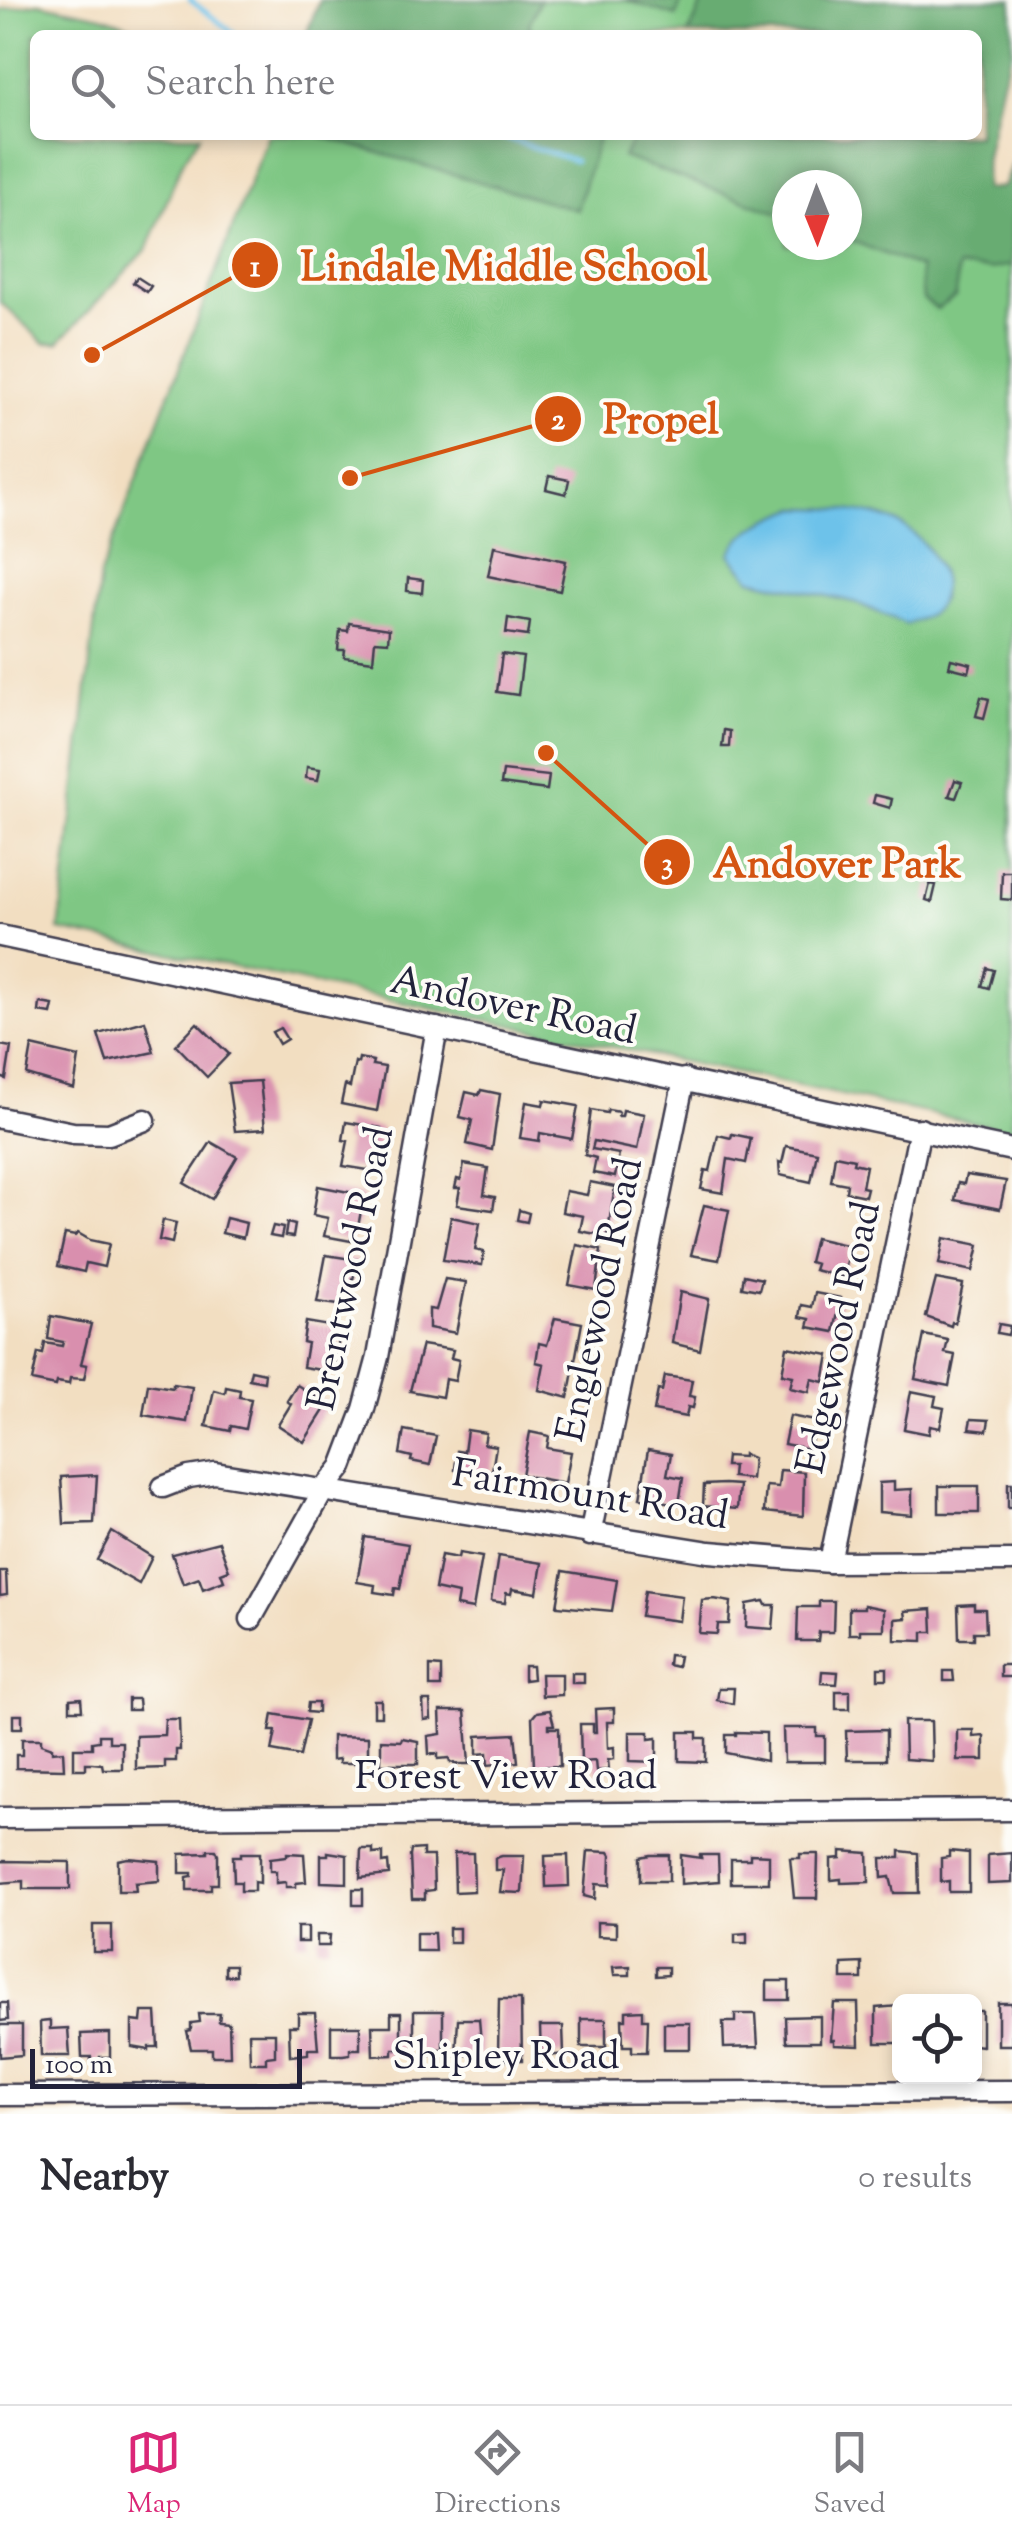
<!DOCTYPE html>
<html lang="en">
<head>
<meta charset="utf-8">
<style>
	body { margin:0; font-family:"Sorts Mill Goudy",serif; background:#f7f7f7; color:#2b2b33 }
	.controls { position:absolute; right:30px; bottom:30px; display:grid; overflow:hidden; border-radius:15px; box-shadow:0 5px 15px #0003 }
	.controls button { width:90px; height:90px; display:grid; place-items:center; padding:0; border:0; border-bottom:2px solid #e1e1e2; background:#fff; color:#2b2b33; font:50px sans-serif }
	.compass { position:absolute; left:772px; top:170px; width:90px; height:90px; border-radius:50%; background:#fff; box-shadow:0 5px 15px #0003; rotate:179deg }
	.scale { position:absolute; left:30px; bottom:25px; width:272px; box-sizing:border-box; padding-left:10px; border:5px solid #22223b; border-top:0; font-size:28px; line-height:35px; white-space:nowrap; color:#22223b; -webkit-text-stroke:8px #fdfcf7; paint-order:stroke }
	.list { margin:0; padding:0; list-style:none }
	h2 { display:flex; justify-content:space-between; align-items:center; height:130px; margin:0; padding:0 40px; font-size:42px }
	h2 small { font-size:32px; font-weight:400; color:#7c7c81 }
	.icon { flex:none; width:55px; height:55px; fill:none; stroke:currentColor; stroke-width:2; stroke-linecap:round; stroke-linejoin:round }
	.map { position:relative; flex:none; width:1012px; height:2114px; overflow:hidden }
	.search { position:absolute; background:#fff; box-shadow:0 5px 15px #0003; left:30px; right:30px; top:30px; height:110px; display:flex; align-items:center; gap:25px; box-sizing:border-box; padding:0 35px; border-radius:15px; color:#7c7c81; font-size:38px }
	.sheet { height:290px; background:#fff }
	nav { display:flex; justify-content:space-around; align-items:center; box-sizing:border-box; height:140px; border-top:2px solid #e1e1e2; background:#fff; font-size:28px; color:#7c7c81 }
	nav a { display:grid; justify-items:center; gap:5px }
	nav .on { color:#db2777 }
	.map>svg:first-child { display:block }
</style>
</head>
<body>
<div class="map">
<svg width="1012" height="2114" viewBox="0 0 1012 2114">
	<rect width="100%" height="100%" fill="#fdfcf7"/>
	<filter id="ink" filterUnits="userSpaceOnUse"><feTurbulence type="fractalNoise" baseFrequency=".01" numOctaves="2"/><feDisplacementMap in="SourceGraphic" scale="20" xChannelSelector="R" yChannelSelector="G"/><feConvolveMatrix kernelMatrix="1 2 1 2 8 2 1 2 1" color-interpolation-filters="sRGB"/></filter>
	<filter id="wash" filterUnits="userSpaceOnUse"><feTurbulence type="fractalNoise" baseFrequency=".0048" numOctaves="4" result="noise"/><feDisplacementMap in="SourceGraphic" scale="40" xChannelSelector="R" yChannelSelector="G"/><feGaussianBlur stdDeviation="2.25" result="paint"/><feColorMatrix in="noise" values="0 0 0 0 0 0 0 0 0 0 0 0 0 0 0 0 0 1.4 0 .05"/><feComposite in="paint" operator="in"/></filter>
	<g filter="url(#wash)">
		<rect width="100%" height="100%" fill="#f2dec1"/>
		<g fill="#7fc784" stroke="#507460" stroke-width="2.5" fill-rule="evenodd">
			<path d="M319,0H1012L977,35H306Z"/>
			<path d="M38,3L102,16L155,35H35V135H200L182,163L148,248L58,343H44L0,302V10Z"/>
			<path d="M268,135H976L958,196L1012,239V1131L59,930L100,575ZM787,185H847V245H787Z"/>
		</g>
		<g fill="#67ac72" stroke="#446756" stroke-width="2.5">
			<path d="M320,0H540L529,24L533,35H306Z"/>
			<path d="M625,0H682L676,16Z"/>
			<path d="M704,0H1012V51L1002,81L986,158L985,189L1003,187L1012,163V265L990,269L958,267L956,296L937,309L923,299L920,268L847,239V185H787V216L623,157L635,135H977V35H688Z"/>
			<path d="M317,135H599L577,210Z"/>
		</g>
		<path fill="#6dc2ea" stroke="#487292" stroke-width="2.5" d="M797,508C828,508 867,509 896,522C925,535 965,589 928,615C922,619 913,621 906,624L854,602L751,579L730,554C742,528 771,518 797,508Z"/>
		<g fill="none" stroke-linecap="round" stroke-linejoin="round">
			<g stroke="#6dc2ea" stroke-width="5">
				<path d="M190,0L236,35"/>
				<path d="M496,135L575,161"/>
			</g>
		</g>
		<g id="blocks">
			<g fill="#d98fae">
				<path d="M137,277L151,286L147,292L133,283Z"/>
				<path d="M549,476L569,480L566,494L546,489Z"/>
				<path d="M494,546L566,561L560,591L488,576Z"/>
				<path d="M408,578L423,580L422,593L407,591Z"/>
				<path d="M508,618L530,622L528,636L506,633Z"/>
				<path d="M349,623L389,629L388,642L375,641L373,661L344,657L345,650H338L340,630L348,631Z"/>
				<path d="M502,654L523,657L518,695L497,692Z"/>
				<path d="M951,659L971,664L969,672L949,667Z"/>
				<path d="M981,697L989,699L984,718L976,716Z"/>
				<path d="M724,730L730,731L729,747H722Z"/>
				<path d="M307,767L320,769L318,780L306,778Z"/>
				<path d="M503,771L549,776L547,790L501,784Z"/>
				<path d="M955,780L962,782L956,798L949,796Z"/>
				<path d="M875,795L892,799L890,808L873,803Z"/>
				<path d="M1002,872H1012V900L1001,899Z"/>
				<path d="M930,884L936,885L932,902L926,900Z"/>
				<path d="M987,968L994,970L989,988L982,986Z"/>
				<path d="M40,1003L53,1005L51,1014L39,1012Z"/>
				<path d="M145,1021L154,1052L107,1062L98,1034Z"/>
				<path d="M197,1023L229,1054L207,1077L176,1045Z"/>
				<path d="M280,1028L287,1039L279,1044L272,1032Z"/>
				<path d="M0,1045L11,1047L6,1079L0,1077Z"/>
				<path d="M32,1046L79,1057L74,1089L27,1075Z"/>
				<path d="M359,1058L373,1061L372,1065L385,1067L377,1111L341,1104L345,1085L350,1087L355,1062L358,1063Z"/>
				<path d="M260,1081L265,1129L235,1131L228,1083Z"/>
				<path d="M481,1090L500,1094L492,1150L467,1144L472,1120L460,1117L466,1092L479,1095Z"/>
				<path d="M544,1100L578,1106L572,1139L540,1133L539,1141L520,1138L526,1102L543,1105Z"/>
				<path d="M591,1110L607,1113L608,1110L619,1112L618,1116H622L623,1110L644,1114L637,1150L594,1141L592,1149L619,1154L615,1177L593,1173L596,1158L585,1155Z"/>
				<path d="M346,1122L381,1128L374,1171L343,1166L348,1141L343,1140Z"/>
				<path d="M732,1134L751,1138L746,1163L728,1159L723,1193L701,1189L705,1170L710,1171L718,1135L731,1138Z"/>
				<path d="M211,1142L237,1157L212,1199L184,1183Z"/>
				<path d="M786,1146L817,1152L811,1182L780,1175L779,1162L782,1163Z"/>
				<path d="M835,1155L854,1159L853,1163L866,1166L862,1187L867,1188L865,1196L846,1192L847,1184L831,1181Z"/>
				<path d="M464,1164L488,1168L484,1195L495,1197L493,1210L457,1205L460,1188H455L457,1179L461,1180Z"/>
				<path d="M966,1175L1006,1181L1000,1209L955,1200L958,1183L964,1184Z"/>
				<path d="M590,1182L615,1187L607,1236L580,1231L583,1216L562,1212L566,1191L587,1195Z"/>
				<path d="M318,1186L364,1195L358,1227L354,1226L351,1241L324,1236L328,1218L313,1215Z"/>
				<path d="M704,1205L729,1210L719,1260L691,1255Z"/>
				<path d="M519,1210L529,1213L527,1222L517,1220Z"/>
				<path d="M451,1217L480,1223L475,1250L484,1252L482,1265L443,1260Z"/>
				<path d="M226,1218L246,1223L243,1238L222,1233Z"/>
				<path d="M163,1220L176,1223L172,1243L159,1240Z"/>
				<path d="M287,1223L295,1225L293,1237L285,1236Z"/>
				<path d="M273,1226L283,1228L281,1238L270,1236Z"/>
				<path d="M78,1233L90,1240L109,1244L104,1267L86,1263L84,1272L58,1266L65,1234L75,1236Z"/>
				<path d="M815,1238L850,1246L844,1277L814,1270L816,1264L809,1262Z"/>
				<path d="M944,1238L979,1245L973,1271L939,1264Z"/>
				<path d="M577,1245L601,1250L596,1290L569,1285Z"/>
				<path d="M326,1255L358,1260L346,1306L317,1302Z"/>
				<path d="M744,1275L762,1279L759,1290L742,1287Z"/>
				<path d="M445,1279L466,1282L456,1333L429,1328V1309L436,1310Z"/>
				<path d="M936,1279L963,1284L955,1323L952,1322L951,1326L926,1317Z"/>
				<path d="M680,1292L709,1299L700,1350L672,1343Z"/>
				<path d="M815,1293L841,1298L834,1332L808,1327L810,1319L800,1317L802,1305L812,1307Z"/>
				<path d="M51,1316L91,1324L81,1364L87,1365L84,1379L70,1378L69,1384L57,1382L56,1386L32,1381L38,1353L43,1354L45,1343L62,1346L63,1342L48,1339Z"/>
				<path d="M555,1318L582,1323L568,1398L539,1390L544,1364L536,1362L539,1343L547,1345Z"/>
				<path d="M306,1322L341,1328L333,1372L303,1367L307,1343L303,1342Z"/>
				<path d="M999,1324L1010,1326L1008,1335L997,1333Z"/>
				<path d="M924,1335L948,1340L945,1353L955,1355L949,1386L915,1379Z"/>
				<path d="M422,1345L453,1350L451,1358L459,1360L455,1381L445,1379L442,1397L410,1391Z"/>
				<path d="M787,1347L829,1355L824,1382L812,1379L809,1392L790,1388L793,1376L782,1374Z"/>
				<path d="M251,1370L265,1373L264,1382L249,1379Z"/>
				<path d="M665,1376L692,1380L689,1396L695,1397L693,1408L688,1407L686,1417L654,1411L658,1390L662,1391Z"/>
				<path d="M148,1384L173,1388V1384L192,1387L187,1422L143,1415Z"/>
				<path d="M297,1385L328,1404L304,1442L278,1425L291,1404L287,1401Z"/>
				<path d="M226,1387L240,1390L239,1397L251,1399L245,1429L231,1426L230,1431L206,1426L214,1390L225,1393Z"/>
				<path d="M911,1391L936,1396L934,1406L944,1408L940,1428L930,1426L929,1434L904,1429Z"/>
				<path d="M790,1416L815,1421L810,1449L784,1444Z"/>
				<path d="M971,1419L989,1420L987,1431L969,1429Z"/>
				<path d="M404,1430L436,1436L430,1465L411,1461L412,1457L400,1454Z"/>
				<path d="M467,1430L486,1433L484,1444L496,1446L492,1471L482,1470V1474L455,1470L457,1451L464,1452Z"/>
				<path d="M530,1432L549,1436L547,1448L571,1452L565,1483L522,1475Z"/>
				<path d="M648,1450L671,1454L667,1475L683,1478L679,1504L640,1498Z"/>
				<path d="M743,1454L753,1458L751,1479L732,1477L733,1466H725L726,1456L743,1457Z"/>
				<path d="M780,1470L804,1472L803,1516L764,1512L766,1486L778,1487Z"/>
				<path d="M97,1475L94,1523L64,1524L61,1477Z"/>
				<path d="M894,1482V1490L912,1489V1515L879,1512V1483Z"/>
				<rect x="1008" y="1483" width="4" height="25"/>
				<path d="M724,1484L739,1485L737,1509L703,1506L704,1485Z"/>
				<rect x="939" y="1486" width="40" height="27"/>
				<path d="M112,1532L152,1557L139,1584L97,1560Z"/>
				<path d="M365,1537L408,1544L400,1589L395,1588L394,1595L374,1592L375,1585L357,1582Z"/>
				<path d="M219,1542L229,1570L221,1573L224,1581L203,1589L199,1578L183,1584L172,1554Z"/>
				<path d="M459,1553L482,1557L473,1609L456,1606L458,1594L435,1589L441,1555L458,1558Z"/>
				<path d="M498,1556L542,1563L537,1593L512,1589L511,1594L506,1593L505,1603L491,1601Z"/>
				<path d="M0,1571H6L7,1595L0,1596Z"/>
				<path d="M563,1571L617,1580L612,1611L557,1606Z"/>
				<path d="M645,1591L682,1596L679,1621L641,1616Z"/>
				<path d="M714,1599L731,1602L729,1624H718L717,1634L699,1633L702,1600Z"/>
				<path d="M764,1601L766,1605H775L773,1629L746,1627L747,1604Z"/>
				<path d="M819,1601H834L833,1632H819L818,1641H797L798,1607H819Z"/>
				<path d="M974,1604V1609H985L986,1632H974V1639H959L958,1605Z"/>
				<path d="M864,1605L884,1609V1630H860V1634H849V1608H864Z"/>
				<path d="M932,1609L933,1632H923V1641L895,1640V1619L906,1618L905,1611Z"/>
				<path d="M669,1655L679,1656L677,1667L668,1665Z"/>
				<rect x="1000" y="1665" width="12" height="12"/>
				<path d="M430,1666L441,1667V1687H430Z"/>
				<path d="M524,1666H532L533,1679L524,1680Z"/>
				<rect x="878" y="1668" width="9" height="11"/>
				<path d="M822,1671L838,1672L837,1684L821,1683Z"/>
				<path d="M944,1671H953L954,1681H944Z"/>
				<rect x="572" y="1673" width="12" height="10"/>
				<path d="M541,1674H562V1695L542,1696Z"/>
				<path d="M719,1688H734L733,1704L717,1700Z"/>
				<rect x="836" y="1691" width="14" height="18"/>
				<path d="M81,1698L82,1710H70V1699Z"/>
				<path d="M128,1699H138L139,1710H128Z"/>
				<rect x="374" y="1700" width="7" height="16"/>
				<path d="M423,1701H430L431,1719L424,1720Z"/>
				<path d="M308,1703H318V1713L307,1712Z"/>
				<path d="M614,1708V1722H607L608,1748L614,1747V1759L608,1760L609,1770L596,1771L595,1761L581,1762L580,1724H593V1732H596L595,1709Z"/>
				<path d="M550,1710L554,1725H549V1728H559L560,1766L534,1767L532,1718L537,1712Z"/>
				<path d="M440,1711H465L469,1764H457L450,1762L449,1758L438,1759V1754H429L428,1736L441,1734Z"/>
				<path d="M273,1714L308,1720L300,1756L272,1751L276,1731H270Z"/>
				<rect x="13" y="1715" width="9" height="13"/>
				<path d="M165,1719H179L180,1750H176V1761H165V1768L136,1769V1736L164,1735Z"/>
				<path d="M904,1721H931L932,1761L905,1759Z"/>
				<path d="M783,1728H817V1736H825V1762H784Z"/>
				<path d="M886,1730V1760H847L846,1731Z"/>
				<path d="M957,1730H973V1737L984,1736V1760H957Z"/>
				<path d="M630,1732H649V1739L657,1738V1762L630,1761Z"/>
				<path d="M679,1732H697V1738H706V1762L679,1761Z"/>
				<path d="M736,1732L766,1733V1761L726,1753V1735H736Z"/>
				<path d="M515,1734L518,1762L488,1765L487,1753L477,1754V1736Z"/>
				<path d="M99,1735H109V1742H122V1769H103L102,1764L92,1763H86V1769H74V1748H92V1742L99,1741Z"/>
				<path d="M332,1736L368,1737V1759H358V1763H339V1759L332,1760Z"/>
				<path d="M402,1738L418,1741V1764H381V1740L401,1741Z"/>
				<path d="M22,1739H41V1744L52,1748V1752L63,1751L64,1769L16,1768V1755H22Z"/>
				<path d="M361,1849H373V1854L383,1853V1863L388,1862L389,1875L360,1878Z"/>
				<path d="M423,1849V1856H433L434,1890L425,1891V1899H412L410,1856L411,1850Z"/>
				<path d="M208,1850H216L218,1854V1884H211V1890H187V1877L192,1876V1873H180V1854L208,1853Z"/>
				<path d="M588,1851L609,1852L611,1855L610,1885L596,1884L595,1899L584,1896Z"/>
				<path d="M841,1851L868,1853L869,1882L841,1883V1879L831,1880V1859L841,1858Z"/>
				<path d="M900,1851L918,1853L919,1893H894L890,1877L882,1878L881,1858H900Z"/>
				<path d="M949,1851L969,1853V1892H949V1881L941,1882V1858L949,1857Z"/>
				<path d="M328,1852L347,1855V1883L321,1882V1855H328Z"/>
				<path d="M241,1853H260V1883L254,1882V1891H241V1882H234L233,1856H241Z"/>
				<path d="M287,1853L304,1854L306,1882L296,1883V1887H286V1882L276,1883V1871H270V1858L287,1856Z"/>
				<path d="M454,1853H473L474,1891L455,1892Z"/>
				<path d="M1012,1853V1883L988,1884V1855Z"/>
				<path d="M750,1854L769,1855V1883H731V1859H750Z"/>
				<path d="M800,1854H818L817,1898H794L790,1858H800Z"/>
				<path d="M568,1855L569,1886L546,1887L545,1856Z"/>
				<path d="M651,1855H669V1881H641V1857Z"/>
				<path d="M681,1855L701,1858L700,1855H718L719,1881L681,1884Z"/>
				<path d="M502,1856H524L522,1893L500,1892L503,1870H495V1858Z"/>
				<path d="M128,1858L159,1861V1881L135,1883L136,1891H118V1860Z"/>
				<path d="M0,1861L70,1862V1889H23V1881L0,1883Z"/>
				<rect x="353" y="1889" width="10" height="16"/>
				<path d="M597,1922L616,1923V1937L597,1936Z"/>
				<rect x="93" y="1925" width="19" height="27"/>
				<rect x="297" y="1927" width="11" height="15"/>
				<rect x="449" y="1928" width="10" height="14"/>
				<path d="M416,1933H434L435,1951H416Z"/>
				<path d="M747,1933V1943H735V1934Z"/>
				<path d="M317,1935H330L329,1946H317Z"/>
				<path d="M862,1963V1979H842V1964Z"/>
				<path d="M225,1965H235V1975L225,1976Z"/>
				<path d="M630,1966V1975H614L613,1967Z"/>
				<path d="M656,1967H668V1975L656,1976Z"/>
				<rect x="767" y="1981" width="22" height="19"/>
				<path d="M499,1999H521L522,2060H506L505,2054H498Z"/>
				<path d="M0,2003H7L8,2020L0,2021Z"/>
				<path d="M834,2003H858L859,2046L834,2045V2040H831Z"/>
				<rect x="998" y="2003" width="14" height="42"/>
				<path d="M898,2006L900,2043H876V2008Z"/>
				<path d="M643,2010V2019H648L647,2052H632V2046H623L622,2019H626V2011Z"/>
				<path d="M414,2011H443V2049H434V2055H414Z"/>
				<path d="M974,2011H982V2046L974,2045Z"/>
				<path d="M142,2012H156L158,2047H149V2050L132,2047V2021L141,2022Z"/>
				<path d="M298,2013H315L318,2049H308V2054L290,2056L289,2026H298Z"/>
				<path d="M391,2013H401V2049H393V2055L373,2056L372,2026H391Z"/>
				<path d="M199,2014H220L219,2022L229,2023L230,2056H212V2049H191L187,2031L191,2030V2023L200,2022Z"/>
				<path d="M735,2014H756L758,2047L724,2048L723,2022H735Z"/>
				<path d="M820,2016V2042H786L785,2017Z"/>
				<path d="M458,2019H479L482,2055H456Z"/>
				<rect x="581" y="2019" width="25" height="28"/>
				<path d="M50,2021V2029L68,2028L70,2056H41L40,2022Z"/>
				<rect x="664" y="2023" width="26" height="26"/>
				<path d="M0,2025H22V2055L0,2057Z"/>
				<path d="M331,2026H360V2049H350V2054L343,2055H331Z"/>
				<path d="M540,2026H563L564,2054L541,2057Z"/>
				<path d="M106,2033H110V2057H100V2062L91,2063V2057H82L81,2034Z"/>
				<path d="M249,2033H275V2056L266,2057V2063H250Z"/>
			</g>
		</g>
	</g>
	<g filter="url(#ink)">
		<use href="#blocks" fill-opacity="0" stroke="#413e4f" stroke-width="2.5"/>
		<g fill="none" stroke-linecap="round" stroke-linejoin="round">
			<defs>
				<g id="minor">
					<path d="M0,936L1012,1150"/>
					<path d="M0,1118L73,1133L109,1134L145,1120"/>
					<path d="M163,1487L189,1477L215,1473L710,1552L830,1562L1012,1561"/>
					<path d="M590,1535L684,1079"/>
					<path d="M830,1562L920,1129"/>
					<path d="M251,1619L323,1491L342,1467L364,1409L378,1357L437,1028"/>
					<path d="M0,1818L1012,1810"/>
					<path d="M0,2095L1012,2091"/>
				</g>
			</defs>
			<use href="#minor" stroke="#413e4f" stroke-width="25"/>
			<use href="#minor" stroke="#fff" stroke-width="20"/>
		</g>
	</g>
	<g text-anchor="middle" dominant-baseline="central" stroke-width="8" stroke-linejoin="round" paint-order="stroke">
		<g font-size="40" fill="#22223b" stroke="#fdfcf7">
			<text transform="translate(513 1008) rotate(12)">Andover Road</text>
			<text transform="translate(353 1269) rotate(-78)">Brentwood Road</text>
			<text transform="translate(602 1300) rotate(-78)">Englewood Road</text>
			<text transform="translate(841 1338) rotate(-78)">Edgewood Road</text>
			<text transform="translate(590 1497) rotate(9)">Fairmount Road</text>
			<text x="506" y="1778">Forest View Road</text>
			<text x="506" y="2058">Shipley Road</text>
		</g>
	</g>
	<path fill="none" stroke="#d45411" stroke-width="4" d="M92 355L255 265M350 478L558 419M546 753L667 862"/>
	<g fill="#d45411" stroke="#fdfcf7" stroke-width="4">
		<circle cx="92" cy="355" r="10"/>
		<circle cx="350" cy="478" r="10"/>
		<circle cx="546" cy="753" r="10"/>
		<circle cx="255" cy="265" r="25"/>
		<circle cx="558" cy="419" r="25"/>
		<circle cx="667" cy="862" r="25"/>
	</g>
	<g font-size="30" text-anchor="middle" font-weight="bold" fill="#fff">
		<text x="255" y="276">1</text>
		<text x="558" y="429">2</text>
		<text x="667" y="873">3</text>
	</g>
	<g font-size="42" text-anchor="middle" font-weight="bold" fill="#d45411" stroke="#fdfcf7" stroke-width="8" stroke-linejoin="round" paint-order="stroke">
		<text x="504" y="280">Lindale Middle School</text>
		<text x="661" y="433">Propel</text>
		<text x="837" y="877">Andover Park</text>
	</g>
</svg>
<div class="controls">
<button><svg class="icon" aria-label="locate" viewBox="0 0 24 24"><circle cx="12" cy="12" r="6"/><path d="M12 2v4M12 18v4M2 12h4M18 12h4"/></svg></button>
</div>
<svg class="compass" viewBox="-18 -18 36 36"><path d="M0-13l5 13h-10z" fill="#e53935"/><path d="M0 13l5-13h-10z" fill="#7c7c81"/></svg>
<div class="scale">100 m</div>
<div class="search"><svg class="icon" aria-label="search" viewBox="0 0 24 24"><circle cx="10" cy="10" r="6"/><path d="M15 15l6 6"/></svg>Search here</div>
</div>
<section class="sheet">
<h2>Nearby<small>0 results</small></h2>
<ul class="list">
</ul>
</section>
<nav>
<a class="on"><svg class="icon" aria-label="map" viewBox="0 0 24 24"><path d="M3 6l6-2 6 2 6-2v14l-6 2-6-2-6 2zM9 4v14M15 6v14"/></svg>Map</a>
<a><svg class="icon" aria-label="directions" viewBox="0 0 24 24"><path d="M12 3l9 9-9 9-9-9zM9 14v-3h6M13 9l2 2-2 2"/></svg>Directions</a>
<a><svg class="icon" aria-label="saved" viewBox="0 0 24 24"><path d="M7 4h10v16l-5-4-5 4z"/></svg>Saved</a>
</nav>
</body>
</html>
